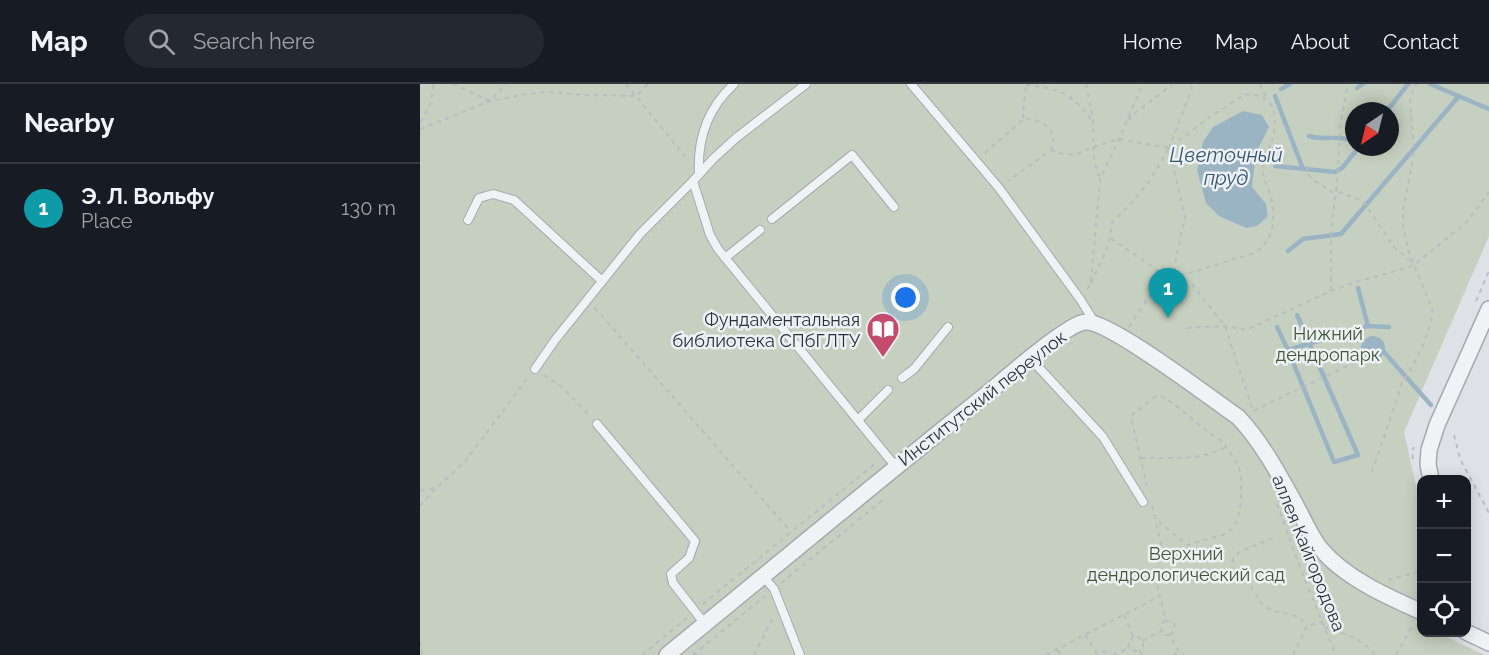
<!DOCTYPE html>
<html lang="en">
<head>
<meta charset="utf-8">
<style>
	body { margin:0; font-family:Raleway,sans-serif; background:#242831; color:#f1f3f6 }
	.controls { position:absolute; right:18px; bottom:18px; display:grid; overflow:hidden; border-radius:12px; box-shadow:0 3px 15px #0003 }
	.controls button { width:54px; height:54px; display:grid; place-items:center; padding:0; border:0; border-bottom:2px solid #363941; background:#171b24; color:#f1f3f6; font:30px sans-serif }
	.compass { position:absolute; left:925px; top:18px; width:54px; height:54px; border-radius:50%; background:#171b24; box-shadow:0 3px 15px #0003; rotate:215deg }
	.you { position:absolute; left:486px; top:214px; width:21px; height:21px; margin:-15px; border:4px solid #fff; border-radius:50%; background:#1a73e8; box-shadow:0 0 0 9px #1a73e833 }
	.badge { display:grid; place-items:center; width:39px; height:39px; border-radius:50%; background:#c34b6b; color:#fff; font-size:20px; font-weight:700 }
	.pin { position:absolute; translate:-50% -50px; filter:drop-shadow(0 2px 3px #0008) }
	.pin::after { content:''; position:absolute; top:32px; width:21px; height:18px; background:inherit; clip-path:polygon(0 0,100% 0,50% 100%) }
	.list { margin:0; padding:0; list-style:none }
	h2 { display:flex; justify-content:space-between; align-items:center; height:78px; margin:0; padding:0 24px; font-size:26px }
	h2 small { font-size:20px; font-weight:400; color:#9ea1a6 }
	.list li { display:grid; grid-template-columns:39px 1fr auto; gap:18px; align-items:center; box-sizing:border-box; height:90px; padding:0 24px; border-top:2px solid #363941 }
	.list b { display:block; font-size:22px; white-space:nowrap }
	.list p { margin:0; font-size:20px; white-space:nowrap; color:#9ea1a6 }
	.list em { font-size:20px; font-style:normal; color:#9ea1a6 }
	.icon { flex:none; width:33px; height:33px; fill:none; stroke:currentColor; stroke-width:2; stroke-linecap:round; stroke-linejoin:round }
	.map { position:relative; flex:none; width:1069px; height:571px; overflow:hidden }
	header { display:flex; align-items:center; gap:36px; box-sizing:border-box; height:84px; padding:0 30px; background:#171b24; border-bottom:2px solid #363941 }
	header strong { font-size:28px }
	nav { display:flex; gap:33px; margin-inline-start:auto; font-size:21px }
	.search { width:420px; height:54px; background:#242831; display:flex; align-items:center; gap:15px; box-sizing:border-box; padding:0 21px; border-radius:33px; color:#9ea1a6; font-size:22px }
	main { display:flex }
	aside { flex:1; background:#171b24 }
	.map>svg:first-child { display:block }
</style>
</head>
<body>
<header>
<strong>Map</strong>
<div class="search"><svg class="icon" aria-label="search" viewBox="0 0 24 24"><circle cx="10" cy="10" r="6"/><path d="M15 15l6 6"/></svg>Search here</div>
<nav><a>Home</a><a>Map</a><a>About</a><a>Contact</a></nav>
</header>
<main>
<aside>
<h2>Nearby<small></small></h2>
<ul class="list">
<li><span class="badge" style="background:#0f9aa8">1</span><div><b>Э. Л. Вольфу</b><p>Place</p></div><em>130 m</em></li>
</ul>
</aside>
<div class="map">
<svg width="1069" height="571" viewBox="0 0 1069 571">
	<rect width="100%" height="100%" fill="#dee2e6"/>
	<path fill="#c6d0c0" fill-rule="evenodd" d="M0,0H1069V152L984,348L1001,424L1002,548L1018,549L1065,571H0ZM934,27H970V63H934Z"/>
	<g fill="#9bb4c4">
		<path d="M823,27L842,31L849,43L836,69L832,103L846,120L848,132L837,142L826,144L799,132L786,119L777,86L783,58L793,43Z"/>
		<circle cx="953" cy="264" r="12"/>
	</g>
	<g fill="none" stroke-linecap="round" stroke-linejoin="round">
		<g stroke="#9bb4c4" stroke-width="4.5">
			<path d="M1010,0L1069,25"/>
			<path d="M937,4L943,0"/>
			<path d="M861,5L870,0"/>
			<path d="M855,12L883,85"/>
			<path d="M967,27L988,0"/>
			<path d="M889,52C904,57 920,50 934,58"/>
			<path d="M855,82L915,88L922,84L939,63"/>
			<path d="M868,167L883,155L921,150L1039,12"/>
			<path d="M938,204L948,242"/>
			<path d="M857,243L868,266L914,378L938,371L877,231"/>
			<path d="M868,266L948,242L969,243"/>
			<path d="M964,268L1011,321"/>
		</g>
		<defs>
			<g id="lane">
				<path d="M386,0L316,54L293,75L273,97L290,151L298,165L476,383"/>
				<path d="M491,0L579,104L660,215L675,239"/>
				<path d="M279,90C277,54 288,24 314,0"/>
				<path d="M352,135L432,71L474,123"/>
				<path d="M48,136L59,114L73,110L94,116L182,197"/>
				<path d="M305,174L340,146"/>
				<path d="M610,274L683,353L723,418"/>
				<path d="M115,285L135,256L220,150L273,97"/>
				<path d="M482,294L494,285L528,243"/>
				<path d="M438,336L468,306"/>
				<path d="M177,340L275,457L269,474L251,490L253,499L285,540"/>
				<path d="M343,492L354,505L380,571"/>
			</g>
			<g id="street">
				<path d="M1011,396L1008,380L1009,366L1017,341L1069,225"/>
				<path d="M1046,548L1069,559"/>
				<path d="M247,571C356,482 464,392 574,304C589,291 649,239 665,238C688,235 793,316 818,333C842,358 861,394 878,425C885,438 891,453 901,465C925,494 968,513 1002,528"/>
			</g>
		</defs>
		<use href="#lane" stroke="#a4aab0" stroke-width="10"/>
		<use href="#street" stroke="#a4aab0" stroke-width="18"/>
		<g stroke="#b8bdc1" stroke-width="2" stroke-dasharray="4.5 4.5" stroke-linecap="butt">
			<path d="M33,0L70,17L86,0"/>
			<path d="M206,0L268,76"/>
			<path d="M666,0C668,12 672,25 673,38C674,61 671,71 680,95"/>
			<path d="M840,0L847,16"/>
			<path d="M606,1C638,4 651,9 671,35"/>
			<path d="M604,35L603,29L606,2"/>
			<path d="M708,36C721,22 738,13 752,0"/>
			<path d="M0,38C9,26 13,15 13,0"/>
			<path d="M0,45L70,17L107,10L128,8L165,11L216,12L228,0"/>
			<path d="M631,66L638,69L655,71L673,63L699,55L749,64"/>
			<path d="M565,69L604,35C622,34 640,47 631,66L588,97"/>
			<path d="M888,82L887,89L892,95L912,108L922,109L936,114L944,118L973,162L994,180"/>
			<path d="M671,199L683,174L690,154L692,139L714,116L731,95L749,64L790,33L825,10C832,11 842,11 847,16C857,24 856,45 852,56C849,65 842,75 843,86C843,93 846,98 848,104C855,122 857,151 840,165C833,170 822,173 814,175C793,182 773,189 751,193L737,186L690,154"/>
			<path d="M772,200L805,242L833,327L944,274"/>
			<path d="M667,205L671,199L680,95L699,55L723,0"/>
			<path d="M911,206V147L918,90L920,42L928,0"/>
			<path d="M1056,217L1069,187"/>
			<path d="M175,224L371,448"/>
			<path d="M709,243L730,211L741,200L751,193L755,185L756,174L765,134L749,64L771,7L772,0"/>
			<path d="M767,244L805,242L826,246L911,207L932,199L987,184L994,181L1047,138L1069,108"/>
			<path d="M124,291L143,304L171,333"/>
			<path d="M1034,351L1040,375L1069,429"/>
			<path d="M721,374C755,373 775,378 806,363"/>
			<path d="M993,375L992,368L994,363"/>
			<path d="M952,388L983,296C994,283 1015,240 1012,224L989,169L983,140V127L994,68L990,18L992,10L996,0"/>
			<path d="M727,402L711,334L713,330L736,312H741L754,320L788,348L803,358L818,381L821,392V418L818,434L813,444L803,451L767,461L736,435"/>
			<path d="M0,407L14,404"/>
			<path d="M857,420L882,489L916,571"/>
			<path d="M0,422C14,404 32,391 47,375L109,292"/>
			<path d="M732,422L742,464C742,473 736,480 736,488C736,504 743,520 745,536L754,540L755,545L751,550C753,559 756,567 764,571"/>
			<path d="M853,454L819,468L813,475L812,485C818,493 827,497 833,506C838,513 839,519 848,524C862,532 876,526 887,542"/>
			<path d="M968,496L1002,487"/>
			<path d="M361,499L464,415V413"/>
			<path d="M283,520L457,378"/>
			<path d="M704,531L713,552L718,553L723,557V563L720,567L722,571"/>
			<path d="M745,536L741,541L742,547L746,551L751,550"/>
			<path d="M904,543C924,549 942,555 956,571"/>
			<path d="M665,551L677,569L685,568L689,571"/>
			<path d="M713,552L710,556L708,563L714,567H720"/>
			<path d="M0,557L2,571"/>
			<path d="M723,557L741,547"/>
			<path d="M638,566L640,571"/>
			<path d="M222,571L267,534"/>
			<path d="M273,571L345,512"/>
			<path d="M334,571L353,534"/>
			<path d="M626,571L740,512"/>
			<path d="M693,571L708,564"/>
			<path d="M753,571L759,568"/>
			<path d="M873,571L887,542L902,538"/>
			<path d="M976,571L993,541"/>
		</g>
		<use href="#lane" stroke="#f0f3f5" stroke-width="8"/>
		<use href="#street" stroke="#f0f3f5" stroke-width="15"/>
	</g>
	<defs>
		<symbol id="library-pin" viewBox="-11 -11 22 30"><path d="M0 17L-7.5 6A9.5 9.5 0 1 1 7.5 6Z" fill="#c34b6b" stroke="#edf1f4"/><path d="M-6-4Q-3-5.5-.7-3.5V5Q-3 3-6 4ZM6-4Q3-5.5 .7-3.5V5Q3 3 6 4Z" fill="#fff"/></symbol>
	</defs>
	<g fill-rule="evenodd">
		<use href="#library-pin" x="444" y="226" width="38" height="52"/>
	</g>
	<g text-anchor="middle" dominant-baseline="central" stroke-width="5" stroke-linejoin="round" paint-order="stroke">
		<g font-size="18" fill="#28323c" stroke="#edf1f4" text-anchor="end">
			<text x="440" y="235">Фундаментальная<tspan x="440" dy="21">библиотека СПбГЛТУ</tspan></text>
		</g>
		<g font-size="18" fill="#415737" stroke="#edf1f4">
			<text x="908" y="249">Нижний<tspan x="908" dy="21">дендропарк</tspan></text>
			<text x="766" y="469">Верхний<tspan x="766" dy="21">дендрологический сад</tspan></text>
		</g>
		<g font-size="18" fill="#28323c" stroke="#edf1f4">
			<text transform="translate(562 314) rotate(-38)">Институтский переулок</text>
			<text transform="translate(889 469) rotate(68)">аллея Кайгородова</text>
		</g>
		<g font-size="20" font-style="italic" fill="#36556d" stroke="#edf1f4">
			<text x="806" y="71">Цветочный<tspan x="806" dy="23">пруд</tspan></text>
		</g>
	</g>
</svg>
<div class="controls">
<button>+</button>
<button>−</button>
<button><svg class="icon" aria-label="locate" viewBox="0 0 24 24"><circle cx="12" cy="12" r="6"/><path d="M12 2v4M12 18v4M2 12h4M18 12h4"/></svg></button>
</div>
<svg class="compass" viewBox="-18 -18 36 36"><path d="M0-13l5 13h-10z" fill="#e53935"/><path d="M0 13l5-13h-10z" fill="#9ea1a6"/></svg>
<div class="you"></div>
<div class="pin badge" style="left:748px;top:234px;background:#0f9aa8">1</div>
</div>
</main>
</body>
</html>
